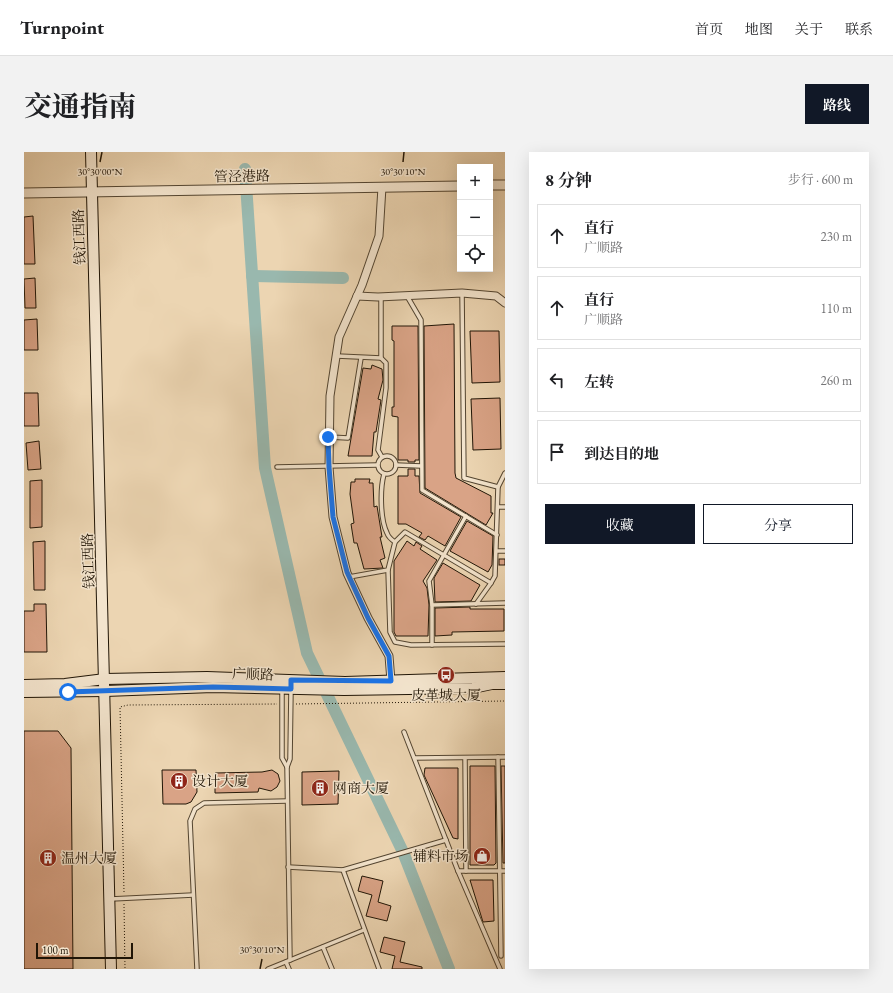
<!DOCTYPE html>
<html lang="zh">
<head>
<meta charset="utf-8">
<style>
	body { margin:0; font-family:"EB Garamond","Noto Serif SC",serif; background:#f2f2f2; color:#202124 }
	.controls { position:absolute; right:12px; top:12px; display:grid; overflow:hidden; border-radius:0px; box-shadow:0 4px 16px #0002 }
	.controls button { width:36px; height:36px; display:grid; place-items:center; padding:0; border:0; border-bottom:1px solid #e0e0e0; background:#fff; color:#202124; font:20px sans-serif }
	.scale { position:absolute; left:12px; bottom:10px; width:97px; box-sizing:border-box; padding-left:4px; border:2px solid #201506; border-top:0; font-size:11px; line-height:14px; white-space:nowrap; color:#201506; -webkit-text-stroke:3px #f3e4cd; paint-order:stroke }
	.stop { position:absolute; width:12px; height:12px; margin:-9px; border:3px solid #1a73e8; border-radius:50%; background:#fff }
	.stop.end { background:#1a73e8; border-color:#fff; box-shadow:0 1px 4px #0008 }
	.list { margin:0; padding:0; list-style:none }
	h2 { display:flex; justify-content:space-between; align-items:center; height:52px; margin:0; padding:0 16px; font-size:17px }
	h2 small { font-size:13px; font-weight:400; color:#757577 }
	.list li { display:grid; grid-template-columns:26px 1fr auto; gap:12px; align-items:center; box-sizing:border-box; height:64px; margin:0 8px 8px; padding:0 8px; border:1px solid #e0e0e0; border-radius:0px }
	.list b { display:block; font-size:15px; white-space:nowrap }
	.list p { margin:0; font-size:13px; white-space:nowrap; color:#757577 }
	.list em { font-size:13px; font-style:normal; color:#757577 }
	.actions { display:flex; gap:8px; padding:12px 16px }
	.actions a { flex:1; padding:9px 0; border:1px solid #111827; border-radius:0px; text-align:center; font-size:14px; color:#111827 }
	.actions .main { background:#111827; color:#fff }
	.icon { flex:none; width:22px; height:22px; fill:none; stroke:currentColor; stroke-width:2; stroke-linecap:round; stroke-linejoin:round }
	.map { position:relative; flex:none; width:481px; height:817px; overflow:hidden; border-radius:0px }
	header { display:flex; align-items:center; gap:24px; box-sizing:border-box; height:56px; padding:0 20px; background:#fff; border-bottom:1px solid #e0e0e0 }
	header strong { font-size:19px }
	nav { display:flex; gap:22px; margin-inline-start:auto; font-size:14px }
	.intro { display:flex; align-items:center; justify-content:space-between; box-sizing:border-box; height:96px; padding:0 24px }
	h1 { margin:0; font-size:28px }
	.button { padding:10px 18px; border-radius:0px; background:#111827; color:#fff; font-size:14px; font-weight:700 }
	main { display:flex; gap:24px; padding:0 24px }
	aside { flex:1; background:#fff; border-radius:0px; box-shadow:0 4px 16px #0002 }
	.map>svg:first-child { display:block }
</style>
</head>
<body>
<header>
<strong>Turnpoint</strong>
<nav><a>首页</a><a>地图</a><a>关于</a><a>联系</a></nav>
</header>
<div class="intro"><h1>交通指南</h1><a class="button">路线</a></div>
<main>
<div class="map">
<svg width="481" height="817" viewBox="0 0 481 817">
	<rect width="100%" height="100%" fill="#ecd5b2"/>
	<filter id="stains"><feTurbulence type="fractalNoise" baseFrequency=".005" numOctaves="4"/><feColorMatrix values="0 0 0 0 .2 0 0 0 0 .09 0 0 0 0 .02 0 0 0 .5 -.17"/></filter>
	<radialGradient id="worn" r=".72"><stop offset=".6" stop-color="#630" stop-opacity="0"/><stop offset="1" stop-color="#630" stop-opacity=".3"/></radialGradient>
	<g fill="none" stroke-linecap="round" stroke-linejoin="round">
		<g stroke="#99b8ae" stroke-width="12">
			<path d="M221,17L241,316L283,501L379,700L425,817"/>
			<path d="M228,124L319,126"/>
		</g>
	</g>
	<g fill="#d9a386" stroke="#201506">
		<path d="M9,64L11,112H0V65Z"/>
		<path d="M11,126L12,156H1L0,127Z"/>
		<path d="M13,167L14,198H0V168Z"/>
		<path d="M430,172L431,321L432,326L467,344V361H469L462,373L401,336L400,174Z"/>
		<path d="M368,174H394L395,308H391V310H384V308H374V265L368,264V255H370V189L368,188Z"/>
		<path d="M446,179H475L476,230L448,231Z"/>
		<path d="M348,213L358,217L359,228L354,247L357,248L352,280H350L348,304H324L339,216L347,217Z"/>
		<path d="M0,241H14L15,274H0Z"/>
		<path d="M476,246L477,297L449,298L447,247Z"/>
		<path d="M15,289L17,317L4,318L2,291Z"/>
		<path d="M384,317H391V324H395L396,341L437,365L421,394L404,384L401,388L395,385L398,381L382,372H374V324H384Z"/>
		<path d="M331,327H346L345,331H349L350,355L353,354L358,385H356L361,406L356,408L359,416L340,417L333,391H330L327,372L330,371L326,342L327,330H331Z"/>
		<path d="M18,328V375L6,376V329Z"/>
		<path d="M443,369L469,384L468,413L464,420L426,399Z"/>
		<path d="M21,389V438H10L9,390Z"/>
		<path d="M383,389L390,394L392,390L398,394L396,397L413,408L399,429L403,436L405,453L404,484H372L370,480V409Z"/>
		<rect x="475" y="407" width="6" height="6"/>
		<path d="M419,411L456,433L447,449L411,450L410,426Z"/>
		<path d="M10,452H22L23,500H0V459H10Z"/>
		<path d="M446,455V457H480V479L428,480V483L411,484V456Z"/>
		<path d="M0,579H34L47,596L49,817H0Z"/>
		<path d="M446,614H471L472,711L470,713H446Z"/>
		<path d="M477,614H481V711H479Z"/>
		<path d="M401,616H434V687L429,686L400,623Z"/>
		<path d="M138,618H172L173,640L167,650L162,652H139Z"/>
		<path d="M248,618L254,622L256,629L253,635L247,639L235,636L234,640L191,641V621L238,620Z"/>
		<path d="M315,619L314,652L278,653V620Z"/>
		<path d="M338,724L359,729L354,750L367,754L363,769L342,764L348,743L334,739Z"/>
		<path d="M446,728H469L470,769L459,770Z"/>
		<path d="M360,785L381,790L376,810L398,815V817H368L371,804L356,800Z"/>
	</g>
	<g fill="none" stroke-linecap="round" stroke-linejoin="round">
		<defs>
			<g id="service">
				<path d="M438,141L440,326L474,335"/>
				<path d="M383,144L397,168L398,338L473,383"/>
				<path d="M357,145V206L362,211V236L354,298L358,305"/>
				<path d="M313,204L357,206"/>
				<path d="M305,285L324,286L337,206"/>
				<circle cx="363" cy="313" r="9"/>
				<path d="M372,313L397,314"/>
				<path d="M253,315L353,313"/>
				<path d="M360,322C356,337 356,367 363,381C364,384 368,388 371,390"/>
				<path d="M474,355H481"/>
				<path d="M473,399H481"/>
				<path d="M364,418L366,480L371,490L387,493L481,492"/>
				<path d="M325,425L364,418L371,390L381,380L467,431L471,424L474,335L481,321"/>
				<path d="M452,452L467,431"/>
				<path d="M408,453L481,451"/>
				<path d="M408,493V453L405,429L442,364"/>
				<path d="M258,537V606L263,615"/>
				<path d="M380,580L434,719L476,817"/>
				<path d="M474,605L477,804"/>
				<path d="M391,606L481,605"/>
				<path d="M441,606L442,719"/>
				<path d="M264,715L319,718L422,688"/>
				<path d="M319,718L355,817"/>
				<path d="M434,719H481"/>
				<path d="M87,747L169,743"/>
				<path d="M299,795L308,817"/>
				<path d="M266,808L263,615L266,607L267,538"/>
				<path d="M262,810L265,817"/>
				<path d="M173,817L166,669L171,657L180,651L263,649"/>
				<path d="M244,817L340,778"/>
			</g>
			<g id="minor">
				<path d="M358,35L355,84L338,133L315,185L306,244L305,315L309,365L323,421L344,466L365,504L367,529"/>
				<path d="M333,144L354,145L438,141L472,144L481,151"/>
			</g>
			<g id="tertiary">
				<path d="M466,33H481"/>
				<path d="M0,41L436,34"/>
			</g>
			<g id="secondary">
				<path d="M67,0L87,817"/>
				<path d="M0,533L41,532L81,527L183,525L321,530L481,525"/>
				<path d="M0,540L81,539L189,535L320,538L449,536L468,532H481"/>
			</g>
		</defs>
		<use href="#service" stroke="#534531" stroke-width="5.5"/>
		<use href="#minor" stroke="#534531" stroke-width="9"/>
		<use href="#tertiary" stroke="#534531" stroke-width="11"/>
		<use href="#secondary" stroke="#201506" stroke-width="12"/>
		<g stroke="#201506" stroke-width="1" stroke-dasharray="1 2" stroke-linecap="butt">
			<path d="M272,552L481,549"/>
			<path d="M100,740L96,555L104,553L253,552"/>
			<path d="M100,752L101,817"/>
		</g>
		<use href="#service" stroke="#f3e4cd" stroke-width="3.5"/>
		<use href="#minor" stroke="#f3e4cd" stroke-width="7"/>
		<use href="#tertiary" stroke="#f3e4cd" stroke-width="9"/>
		<use href="#secondary" stroke="#f3e4cd" stroke-width="10"/>
	</g>
	<g fill="none" stroke-linecap="round" stroke-linejoin="round">
		<path stroke="#1a73e8" stroke-width="5" d="M44,540L189,535L267,537V528L367,529L365,504L344,466L323,420L309,365L305,315L304,285"/>
	</g>
	<path fill="none" stroke="#201506" stroke-width="1.5" d="M76,10L78,0M379,10L380,0M236,817L238,807"/>
	<defs>
		<symbol id="bus-disc" viewBox="-11 -11 22 22"><circle r="9.5" fill="#8f2418" stroke="#f3e4cd"/><path d="M-5-6H5V4H4V6H2V4H-2V6H-4V4H-5ZM-3.5-4V0h7V-4ZM-3.5 1.2v1.5H-2V1.2ZM2 1.2v1.5H3.5V1.2Z" fill="#fff"/></symbol>
		<symbol id="building-disc" viewBox="-11 -11 22 22"><circle r="9.5" fill="#8f2418" stroke="#f3e4cd"/><path d="M-4-6H4V6H1V3H-1V6H-4ZM-2.5-4.3h1.7v1.8h-1.7ZM.8-4.3h1.7v1.8H.8ZM-2.5-1h1.7V.8h-1.7ZM.8-1h1.7V.8H.8Z" fill="#fff"/></symbol>
		<symbol id="shop-disc" viewBox="-11 -11 22 22"><circle r="9.5" fill="#8f2418" stroke="#f3e4cd"/><path d="M-5-2.5h2.3a2.7 3.5 0 0 1 5.4 0H5L5.5 6h-11ZM-1.5-2.5h3a1.5 2.3 0 0 0-3 0Z" fill="#fff"/></symbol>
	</defs>
	<g fill-rule="evenodd">
		<use href="#bus-disc" x="412" y="513" width="20" height="20"/>
		<use href="#building-disc" x="145" y="619" width="20" height="20"/>
		<use href="#building-disc" x="286" y="626" width="20" height="20"/>
		<use href="#shop-disc" x="448" y="694" width="20" height="20"/>
		<use href="#building-disc" x="14" y="696" width="20" height="20"/>
	</g>
	<g text-anchor="middle" dominant-baseline="central" stroke-width="3" stroke-linejoin="round" paint-order="stroke">
		<g font-size="14" fill="#201506" stroke="#f3e4cd">
			<text transform="translate(218 24) rotate(-1)">管泾港路</text>
			<text transform="translate(55 85) rotate(-92)">钱江西路</text>
			<text transform="translate(64 409) rotate(-92)">钱江西路</text>
			<text transform="translate(229 522) rotate(2)">广顺路</text>
		</g>
		<g font-size="14" fill="#201506" stroke="#f3e4cd" text-anchor="start">
			<text x="422" y="543" text-anchor="middle">皮革城大厦</text>
			<text x="168" y="629">设计大厦</text>
			<text x="309" y="636">网商大厦</text>
			<text x="445" y="704" text-anchor="end">辅料市场</text>
			<text x="37" y="706">温州大厦</text>
		</g>
	</g>
	<g font-size="10" text-anchor="middle" fill="#201506" stroke="#f3e4cd" stroke-width="3" stroke-linejoin="round" paint-order="stroke">
		<text x="379" y="23">30°30'10"N</text>
		<text x="76" y="23">30°30'00"N</text>
		<text x="238" y="801">30°30'10"N</text>
	</g>
	<rect width="100%" height="100%" filter="url(#stains)"/>
	<rect width="100%" height="100%" fill="url(#worn)"/>
</svg>
<div class="controls">
<button>+</button>
<button>−</button>
<button><svg class="icon" aria-label="locate" viewBox="0 0 24 24"><circle cx="12" cy="12" r="6"/><path d="M12 2v4M12 18v4M2 12h4M18 12h4"/></svg></button>
</div>
<div class="scale">100 m</div>
<div class="stop" style="left:44px;top:540px"></div>
<div class="stop end" style="left:304px;top:285px"></div>
</div>
<aside>
<h2>8 分钟<small>步行 · 600 m</small></h2>
<ul class="list">
<li><svg class="icon" aria-label="ahead" viewBox="0 0 24 24"><path d="M12 20V5M6 11l6-6 6 6"/></svg><div><b>直行</b><p>广顺路</p></div><em>230 m</em></li>
<li><svg class="icon" aria-label="ahead" viewBox="0 0 24 24"><path d="M12 20V5M6 11l6-6 6 6"/></svg><div><b>直行</b><p>广顺路</p></div><em>110 m</em></li>
<li><svg class="icon" aria-label="left" viewBox="0 0 24 24"><path d="M17 20v-9H6M10 6l-5 5 5 5"/></svg><div><b>左转</b></div><em>260 m</em></li>
<li><svg class="icon" aria-label="arrive" viewBox="0 0 24 24"><path d="M6 21V4h12l-3 4 3 4H6"/></svg><div><b>到达目的地</b></div></li>
</ul>
<div class="actions"><a class="main">收藏</a><a>分享</a></div>
</aside>
</main>
</body>
</html>
